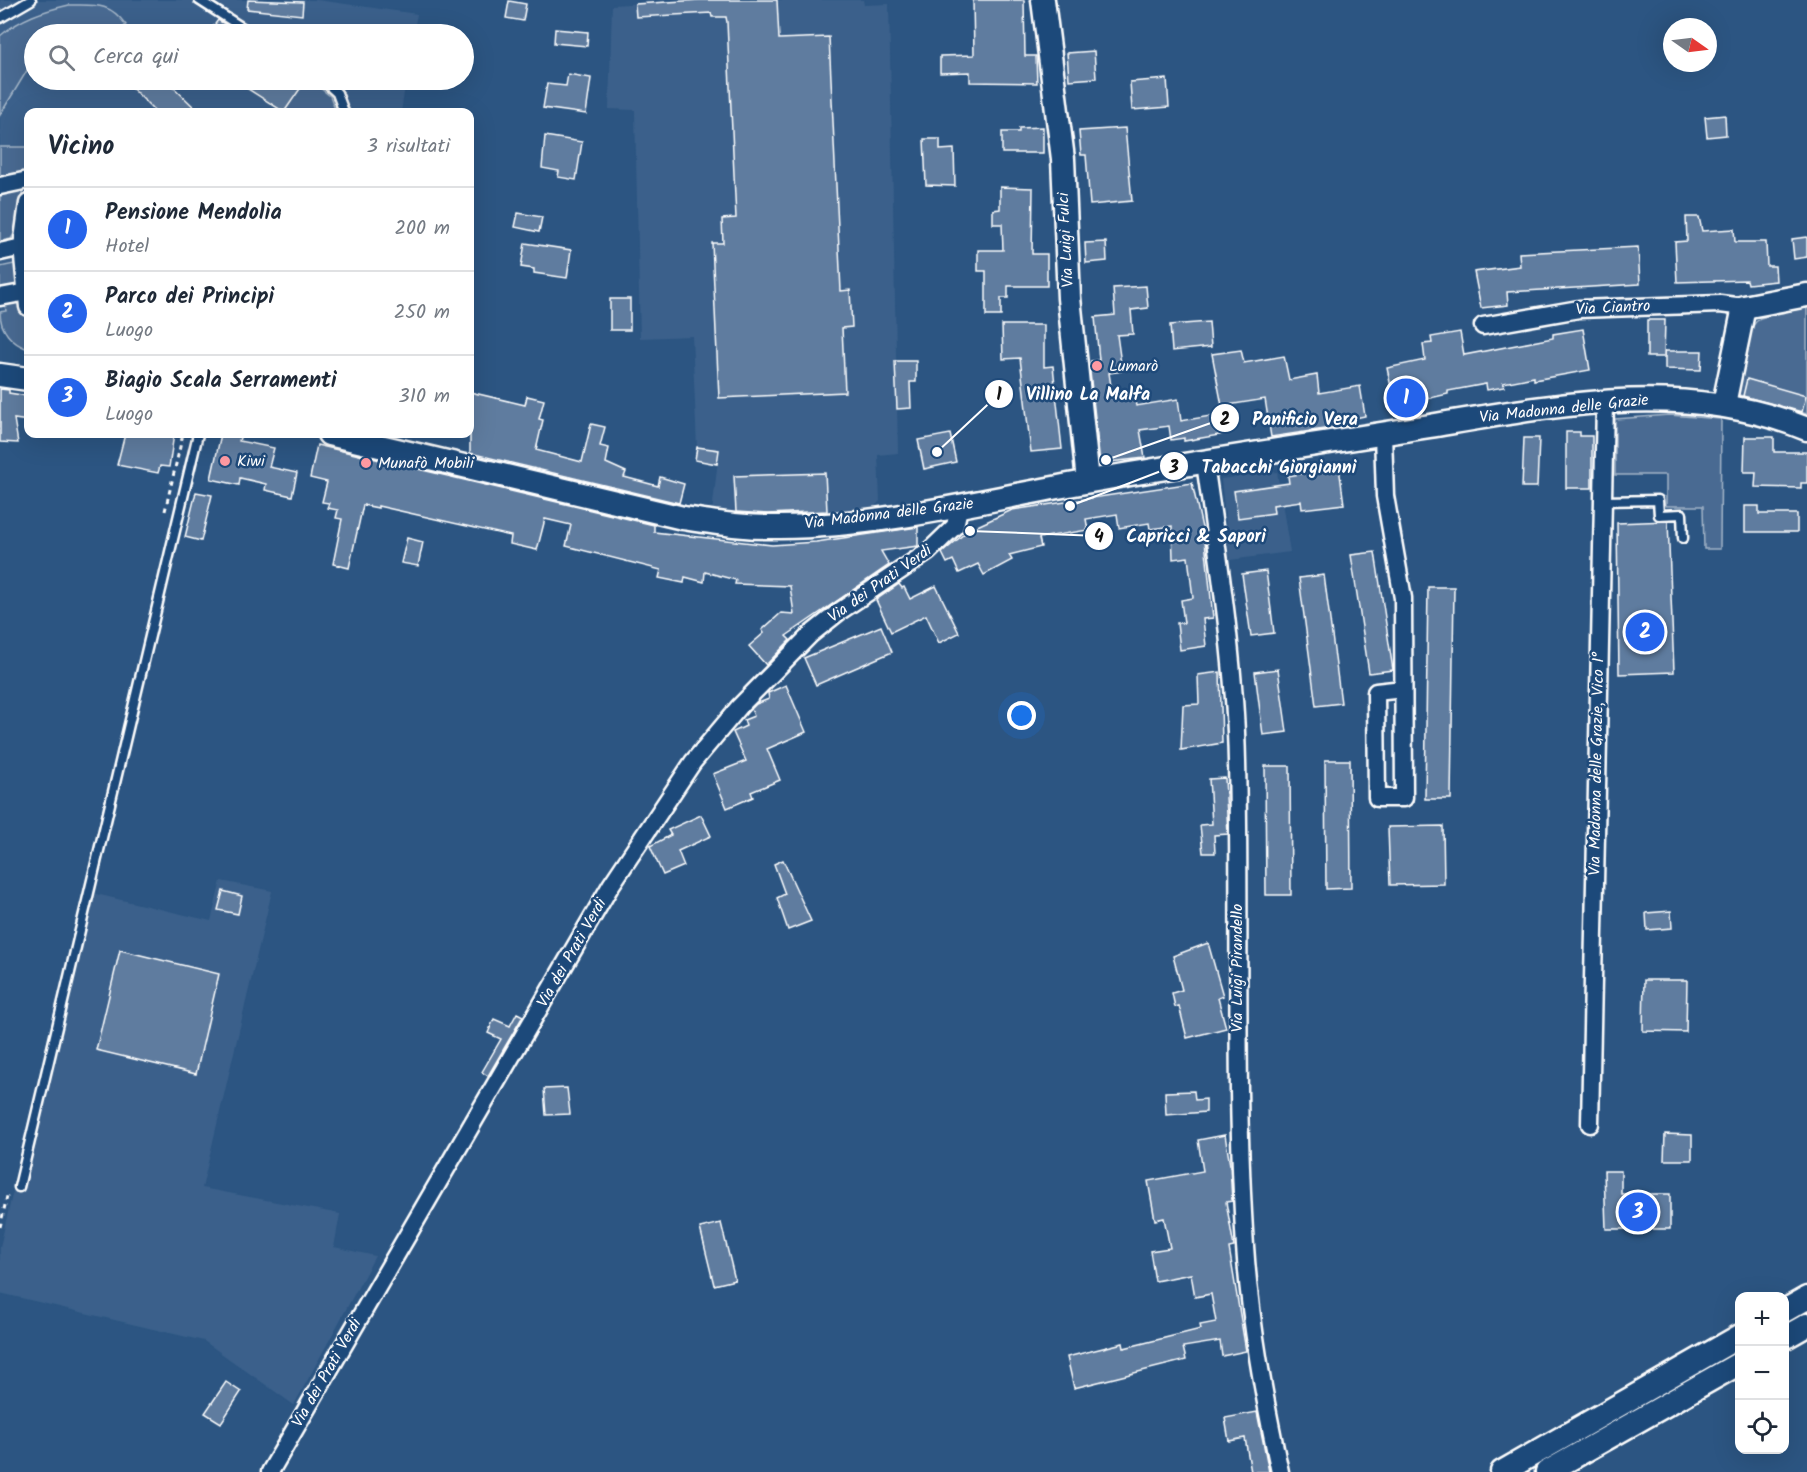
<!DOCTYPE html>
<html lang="it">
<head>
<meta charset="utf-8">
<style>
	body { margin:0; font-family:Kalam,sans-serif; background:#f2f2f3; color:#1f2937 }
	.controls { position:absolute; right:18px; bottom:18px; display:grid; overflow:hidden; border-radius:12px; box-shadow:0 6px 24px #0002 }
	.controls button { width:54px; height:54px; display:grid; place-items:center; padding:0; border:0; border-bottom:2px solid #e0e1e3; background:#fff; color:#1f2937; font:30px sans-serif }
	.compass { position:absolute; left:1663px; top:18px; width:54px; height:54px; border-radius:50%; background:#fff; box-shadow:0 6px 24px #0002; rotate:104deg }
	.you { position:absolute; left:1022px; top:716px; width:21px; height:21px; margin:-15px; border:4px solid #fff; border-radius:50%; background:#1a73e8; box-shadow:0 0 0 9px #1a73e833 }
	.badge { display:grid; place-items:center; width:39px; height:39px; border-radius:50%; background:#2563eb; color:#fff; font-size:20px; font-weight:700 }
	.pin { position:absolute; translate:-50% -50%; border:3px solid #fff; box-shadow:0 2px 6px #0006 }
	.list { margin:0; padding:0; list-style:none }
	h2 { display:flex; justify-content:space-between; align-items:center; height:78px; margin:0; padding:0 24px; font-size:26px }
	h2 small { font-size:20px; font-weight:400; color:#747a83 }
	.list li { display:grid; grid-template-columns:39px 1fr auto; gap:18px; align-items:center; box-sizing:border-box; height:84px; padding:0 24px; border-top:2px solid #e0e1e3 }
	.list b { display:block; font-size:22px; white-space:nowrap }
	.list p { margin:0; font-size:20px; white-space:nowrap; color:#747a83 }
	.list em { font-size:20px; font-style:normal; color:#747a83 }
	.icon { flex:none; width:33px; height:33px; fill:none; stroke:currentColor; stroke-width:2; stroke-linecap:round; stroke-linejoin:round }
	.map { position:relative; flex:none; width:1807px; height:1472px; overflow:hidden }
	.search { position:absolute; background:#fff; box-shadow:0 6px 24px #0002; left:24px; top:24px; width:450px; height:66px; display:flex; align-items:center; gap:15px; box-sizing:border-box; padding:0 21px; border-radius:33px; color:#747a83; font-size:22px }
	.panel { position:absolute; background:#fff; box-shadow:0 6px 24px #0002; left:24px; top:108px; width:450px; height:330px; border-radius:12px }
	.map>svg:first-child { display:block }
</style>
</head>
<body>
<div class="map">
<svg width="1807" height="1472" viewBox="0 0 1807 1472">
	<rect width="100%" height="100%" fill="#2c5582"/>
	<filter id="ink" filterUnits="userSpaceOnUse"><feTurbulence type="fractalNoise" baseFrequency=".0167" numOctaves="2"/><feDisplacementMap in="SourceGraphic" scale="12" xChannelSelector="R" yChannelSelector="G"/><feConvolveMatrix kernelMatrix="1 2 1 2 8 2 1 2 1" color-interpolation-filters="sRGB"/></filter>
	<g filter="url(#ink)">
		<g fill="#3b618b">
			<path d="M0,0H317L417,14L413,34H34V80H406L401,112H28V349L11,339L0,326Z"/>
			<path d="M700,0H863L864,5L889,4L898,453L878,455L880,501L873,508L827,513L736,517L712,513L719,450L697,447L692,336L640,338L635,110L609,109L612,5Z"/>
			<path d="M1277,472L1290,552L1230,560L1221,479Z"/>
			<path d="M221,881L272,891L202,1188L340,1214L334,1247L375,1256L294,1405L204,1341L0,1293V1247L83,891L211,921Z"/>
		</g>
		<g fill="#486b92" stroke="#a4b5c8" stroke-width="1.5">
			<path d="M69,5C95,5 110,2 126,25L116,34L64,32L34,34V59L0,115V36C21,18 43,11 69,5Z"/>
			<path d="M306,80H310L330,96L336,112H284Z"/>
			<path d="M0,147H28C28,175 19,205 14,234L11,239L0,241Z"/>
			<path d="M28,261V349C11,343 0,330 0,312L6,311L4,299H0V267Z"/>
			<path d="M1807,307V414L1739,395C1742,372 1741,333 1760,318Z"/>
			<path d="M1669,415L1721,419L1720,549H1704L1703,506H1666V475H1615V419Z"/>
		</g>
		<g fill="#5e7c9f" stroke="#fff" stroke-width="1.5">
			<path d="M248,0L303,2L302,15L247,9Z"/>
			<path d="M700,0H777L779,39L829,37L841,291L850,290L852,327L842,328L845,392L719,398L712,243H723L722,219L736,218L727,22L726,17H712L711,13L636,17L635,4Z"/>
			<path d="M973,0H1024L1025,56H1036L1037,83L970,82V72L940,73V56L974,55Z"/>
			<path d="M509,1L526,4L523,21L506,18Z"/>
			<path d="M218,20L241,34H208Z"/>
			<path d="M555,29L588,32L587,46L554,43Z"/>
			<path d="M1094,51L1096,78L1069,80L1067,53Z"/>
			<path d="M568,74L591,78L586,114L543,108L547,84L566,86Z"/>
			<path d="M1167,79L1169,107L1132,110L1130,82Z"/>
			<path d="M124,80H166L199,112H156Z"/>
			<path d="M234,80H306L284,112Z"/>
			<path d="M1725,115L1726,135L1707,137L1705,117Z"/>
			<path d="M1043,127V153H1002V132H1019V128Z"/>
			<path d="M1125,128L1132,201L1090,205L1086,155H1081L1079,131Z"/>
			<path d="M545,136L582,142L576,180L558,177L559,171L542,168Z"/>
			<path d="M924,139H940V150L954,149L955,186L926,185Z"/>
			<path d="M1000,187L1033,188L1032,254H1047V286H1008V298H1001V316H986V271H978V250H1003L1002,224H993V210L1000,209Z"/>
			<path d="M518,213L542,217L539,232L515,227Z"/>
			<path d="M1686,217H1699L1702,231L1734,229L1735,242H1766L1767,266H1775L1776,281L1748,284L1747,280L1677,282L1675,242L1687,241Z"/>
			<path d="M1807,237V257L1794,259L1792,239Z"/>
			<path d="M1106,242L1107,261L1086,263L1085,243Z"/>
			<path d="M525,243L571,250L567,278L534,273V269L521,267Z"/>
			<path d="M1638,247L1640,284L1507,292L1508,305L1481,308L1474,272L1520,266L1519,253Z"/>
			<path d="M1146,286L1148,308L1131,310L1133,334L1117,335L1122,371L1109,373L1113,399L1134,396L1136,406L1178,399L1181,421L1222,414L1225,434L1184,441V438L1171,440L1169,426L1140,430L1145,458L1100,463L1090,372L1091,361L1099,360L1095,317L1115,315L1113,288Z"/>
			<rect x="610" y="299" width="20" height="31"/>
			<path d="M1647,320H1665L1664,357H1647Z"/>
			<path d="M1209,322L1211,347L1172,351L1170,325Z"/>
			<path d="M1002,325H1044V367L1053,366L1062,449L1031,452L1020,358L1003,359Z"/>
			<path d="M1583,329L1590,370L1534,380V377L1503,383L1504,387L1487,390L1486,384L1448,391V394L1395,406L1387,368L1425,360L1423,344L1432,343L1431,337L1460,332L1464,355L1553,338V334Z"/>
			<path d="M1241,350L1244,363L1284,356L1289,380L1317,375L1319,393L1360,386L1365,416L1350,419L1351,425L1271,437L1265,399L1222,406L1212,354Z"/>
			<path d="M1665,351H1702L1701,370L1665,369Z"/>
			<path d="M895,361H916V382H910L911,408L897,409Z"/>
			<path d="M1747,379L1806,396L1802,412L1743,396Z"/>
			<path d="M0,389L9,390V393L28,396V421L14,419L18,443L0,442Z"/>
			<path d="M470,392L525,405L527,396L544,400L539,419L543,420L536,450L582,462L591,424L605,427L600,446L609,448L606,463L626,472L624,477L658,486L660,477L684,484L679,503L470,453Z"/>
			<path d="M1566,432H1580V436H1592V488H1566Z"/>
			<path d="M125,434H174L169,467L160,466L158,473L117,465Z"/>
			<path d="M221,434H241L239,441L274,448L269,467L297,473L292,496L265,490L266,484L240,478L239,485L211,479Z"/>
			<path d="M950,434L956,462L924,469L918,440Z"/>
			<path d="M1745,437H1774V452H1807V483H1801V488L1755,487L1756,472H1744Z"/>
			<path d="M1524,438H1539L1537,487H1522Z"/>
			<path d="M317,445L654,525V532L772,545L816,542L918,527V546L881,551L889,565L786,636L790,640L766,665L749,646L764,633L762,630L781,613L794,614L790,586L735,584L736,580L705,572L704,582L685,577L684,583L659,578L661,570L566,546L571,525L545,519L537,550L510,544L511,536L378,506V508L363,505L349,568L333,564L342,519L336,518L338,510L327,508L329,503L322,502L327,482L310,478Z"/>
			<path d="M697,447L719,450L717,464L695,460Z"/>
			<path d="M1339,467L1344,504L1302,509L1301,501L1273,505L1274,513L1238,518L1234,491L1289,483L1288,476Z"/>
			<path d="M825,473L827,511L768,514L736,512L734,476Z"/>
			<path d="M1192,483L1205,541L1213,618L1203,619L1206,646L1180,650L1177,623H1184L1181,600L1193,598L1188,557L1173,559L1172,526L1150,529L1149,523L1119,528L1117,514L1086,519L1088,530L1039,538L1041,547L1009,555L1012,560L984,575L978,564L959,573L953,560L947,563L942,553L972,527L973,528L1012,510Z"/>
			<path d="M196,492L212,495L201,541L185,537Z"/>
			<path d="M1745,506H1759V514H1797V532H1745Z"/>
			<path d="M1668,521L1674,672L1619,674L1617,523Z"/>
			<path d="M407,538L423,542L418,566L401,563Z"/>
			<path d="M1375,552L1393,670L1369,673L1351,555Z"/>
			<path d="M1266,571L1274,633L1251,636L1242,574Z"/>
			<path d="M1324,575L1341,703L1316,706L1299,578Z"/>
			<path d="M899,584L902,588L904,587L910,599L936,586L959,633L939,643L926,615L891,632L876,600Z"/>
			<path d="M1428,587H1454L1451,799H1425Z"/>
			<path d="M881,626L892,652L816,685L804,658Z"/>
			<path d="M1278,669L1287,732L1263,735L1255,672Z"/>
			<path d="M1220,672L1222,743L1181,750L1183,705L1199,704L1198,675Z"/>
			<path d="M786,685L806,732L767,749L780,780L751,792L753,797L727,808L713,774L746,761L733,732L746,726L744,720L754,716L751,709L756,704L769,699L768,693Z"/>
			<path d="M1325,760H1350L1351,888L1326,889Z"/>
			<path d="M1265,766H1290L1291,895H1266Z"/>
			<path d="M1225,778L1228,834L1214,835L1215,853H1203L1200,825L1212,824L1209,779Z"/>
			<path d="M701,815L711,836L678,851L684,866L663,875L650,846L671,835L668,830Z"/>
			<path d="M1443,826L1444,884L1390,885L1388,827Z"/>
			<path d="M783,860L811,921L788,930L777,898L785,894L774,864Z"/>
			<path d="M223,891L242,896L238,914L218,910Z"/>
			<path d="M1671,911L1672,928L1647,930L1646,913Z"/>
			<path d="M1208,943L1223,996L1218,998L1226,1028L1187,1038L1179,1006L1175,1007L1172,993L1182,990L1173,956Z"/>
			<path d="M120,950L219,974L196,1074L96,1050Z"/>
			<path d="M1644,980H1687L1686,1032L1643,1031Z"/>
			<path d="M517,1013L523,1016L488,1076L482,1072L501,1039L488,1033L494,1019L510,1026Z"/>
			<path d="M567,1088L570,1114L546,1115L544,1089Z"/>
			<path d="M1194,1091L1195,1100L1206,1099V1112L1166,1115L1165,1092Z"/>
			<path d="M1665,1134L1692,1135V1160H1664Z"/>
			<path d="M1225,1135L1230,1165L1232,1201L1226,1202L1234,1247L1229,1248L1246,1351L1222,1356L1220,1341L1183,1347L1186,1360L1074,1388L1067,1357L1123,1343L1124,1348L1201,1329L1200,1325L1216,1322L1211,1294L1195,1297L1191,1274L1155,1281L1150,1251L1170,1248L1164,1218L1155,1220L1148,1181L1203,1171L1198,1140Z"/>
			<path d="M1604,1171H1621V1194H1670V1229H1606Z"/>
			<path d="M721,1223L735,1280L714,1285L700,1228Z"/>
			<path d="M226,1382L241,1392L221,1423L205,1413Z"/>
			<path d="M1257,1412L1264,1446L1269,1472H1251L1245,1438L1229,1441L1225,1418Z"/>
		</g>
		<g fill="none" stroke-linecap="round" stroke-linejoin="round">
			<defs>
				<g id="lane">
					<path d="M199,0L252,34"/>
					<path d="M0,18L31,0"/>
					<path d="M323,80L337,93L344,112"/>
					<path d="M1603,501L1658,500L1659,515L1682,514L1683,538"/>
					<path d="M19,1187L198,434"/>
				</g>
				<g id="street">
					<path d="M0,186L28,180"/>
					<path d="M22,247L28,307"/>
					<path d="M0,252L22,247L28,203"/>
					<path d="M0,297L27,292"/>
					<path d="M1483,326L1579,309L1720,304L1744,307"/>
					<path d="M1383,434L1385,496L1403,598L1404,798H1377L1376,692L1403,689"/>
					<path d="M1205,463C1219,562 1235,662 1237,762C1241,923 1234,1084 1245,1246C1250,1322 1264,1397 1280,1472"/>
					<path d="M1590,1124L1605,403"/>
					<path d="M270,1472L611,885L693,762L740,706L811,634L840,611L928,552L955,526L959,508"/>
				</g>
				<g id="secondary">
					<path d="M1043,0L1063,159L1069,298L1088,481"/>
					<path d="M0,375L28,379"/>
					<path d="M1724,404L1744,307L1807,295"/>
					<path d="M329,434L683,518C716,523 747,528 780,527C883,526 984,500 1085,482C1199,461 1315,445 1430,426C1555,405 1685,379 1807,429"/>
					<path d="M1784,1311L1807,1298"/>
					<path d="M1784,1338L1807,1325"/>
					<path d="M1502,1472L1740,1336"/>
					<path d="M1547,1472L1740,1363"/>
				</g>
			</defs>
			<use href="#lane" stroke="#fff" stroke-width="13"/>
			<use href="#street" stroke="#fff" stroke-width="21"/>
			<use href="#secondary" stroke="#fff" stroke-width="27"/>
			<g stroke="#fff" stroke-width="3" stroke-dasharray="4.5 4.5" stroke-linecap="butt">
				<path d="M165,511L183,434"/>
				<path d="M0,1227L8,1192"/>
			</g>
			<use href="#lane" stroke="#1f4a7a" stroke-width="8"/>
			<use href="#street" stroke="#1f4a7a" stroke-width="16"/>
			<use href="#secondary" stroke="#1f4a7a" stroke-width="22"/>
		</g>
	</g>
	<g fill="#ff9aa2" stroke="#1f4a7a" stroke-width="2">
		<circle cx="1097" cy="366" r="6"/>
		<circle cx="225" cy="461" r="6"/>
		<circle cx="366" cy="463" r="6"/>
	</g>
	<g text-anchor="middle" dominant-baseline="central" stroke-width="5" stroke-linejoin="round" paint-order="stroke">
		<g font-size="16" fill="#fff" stroke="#1f4a7a">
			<text transform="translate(1066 240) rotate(-93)">Via Luigi Fulci</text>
			<text transform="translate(1613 308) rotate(-3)">Via Ciantro</text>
			<text transform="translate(1564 409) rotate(-6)">Via Madonna delle Grazie</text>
			<text transform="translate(889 514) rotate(-7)">Via Madonna delle Grazie</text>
			<text transform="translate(880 584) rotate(-35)">Via dei Prati Verdi</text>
			<text transform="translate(1597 764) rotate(-89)">Via Madonna delle Grazie, Vico 1°</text>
			<text transform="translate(572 953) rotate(-60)">Via dei Prati Verdi</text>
			<text transform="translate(1237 968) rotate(-90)">Via Luigi Pirandello</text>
			<text transform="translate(327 1373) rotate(-60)">Via dei Prati Verdi</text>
		</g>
		<g font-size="16" fill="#fff" stroke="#1f4a7a" text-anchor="start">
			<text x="1109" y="366">Lumarò</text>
			<text x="237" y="461">Kiwi</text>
			<text x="378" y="463">Munafò Mobili</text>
		</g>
	</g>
	<path fill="none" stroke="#fff" stroke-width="2" d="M937 452L999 394M1106 460L1225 418M1070 506L1174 466M970 531L1099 536"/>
	<g fill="#fff" stroke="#1f4a7a" stroke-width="2">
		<circle cx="937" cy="452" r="6"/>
		<circle cx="1106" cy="460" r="6"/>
		<circle cx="1070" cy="506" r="6"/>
		<circle cx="970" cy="531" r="6"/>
		<circle cx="999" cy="394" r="15"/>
		<circle cx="1225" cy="418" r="15"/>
		<circle cx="1174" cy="466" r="15"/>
		<circle cx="1099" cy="536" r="15"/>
	</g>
	<g font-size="18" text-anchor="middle" font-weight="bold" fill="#111">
		<text x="999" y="400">1</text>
		<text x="1225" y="425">2</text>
		<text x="1174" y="473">3</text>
		<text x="1099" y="542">4</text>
	</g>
	<g font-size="18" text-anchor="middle" font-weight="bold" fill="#fff" stroke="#1f4a7a" stroke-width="5" stroke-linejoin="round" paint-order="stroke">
		<text x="1088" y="400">Villino La Malfa</text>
		<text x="1305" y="425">Panificio Vera</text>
		<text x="1279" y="473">Tabacchi Giorgianni</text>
		<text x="1196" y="542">Capricci &amp; Sapori</text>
	</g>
</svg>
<div class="controls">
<button>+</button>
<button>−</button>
<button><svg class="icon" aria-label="locate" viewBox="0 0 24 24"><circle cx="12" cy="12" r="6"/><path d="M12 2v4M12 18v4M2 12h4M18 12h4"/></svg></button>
</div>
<svg class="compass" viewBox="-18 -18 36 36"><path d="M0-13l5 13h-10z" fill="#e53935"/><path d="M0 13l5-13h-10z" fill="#747a83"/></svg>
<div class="you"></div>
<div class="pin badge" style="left:1406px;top:398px">1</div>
<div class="pin badge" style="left:1645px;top:632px">2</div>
<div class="pin badge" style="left:1638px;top:1212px">3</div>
<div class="search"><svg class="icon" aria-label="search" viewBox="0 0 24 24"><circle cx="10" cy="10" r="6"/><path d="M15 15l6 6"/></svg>Cerca qui</div>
<section class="panel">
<h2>Vicino<small>3 risultati</small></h2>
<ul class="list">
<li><span class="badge">1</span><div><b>Pensione Mendolia</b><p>Hotel</p></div><em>200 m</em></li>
<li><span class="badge">2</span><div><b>Parco dei Principi</b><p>Luogo</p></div><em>250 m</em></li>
<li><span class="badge">3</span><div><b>Biagio Scala Serramenti</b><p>Luogo</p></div><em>310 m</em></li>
</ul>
</section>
</div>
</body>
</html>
